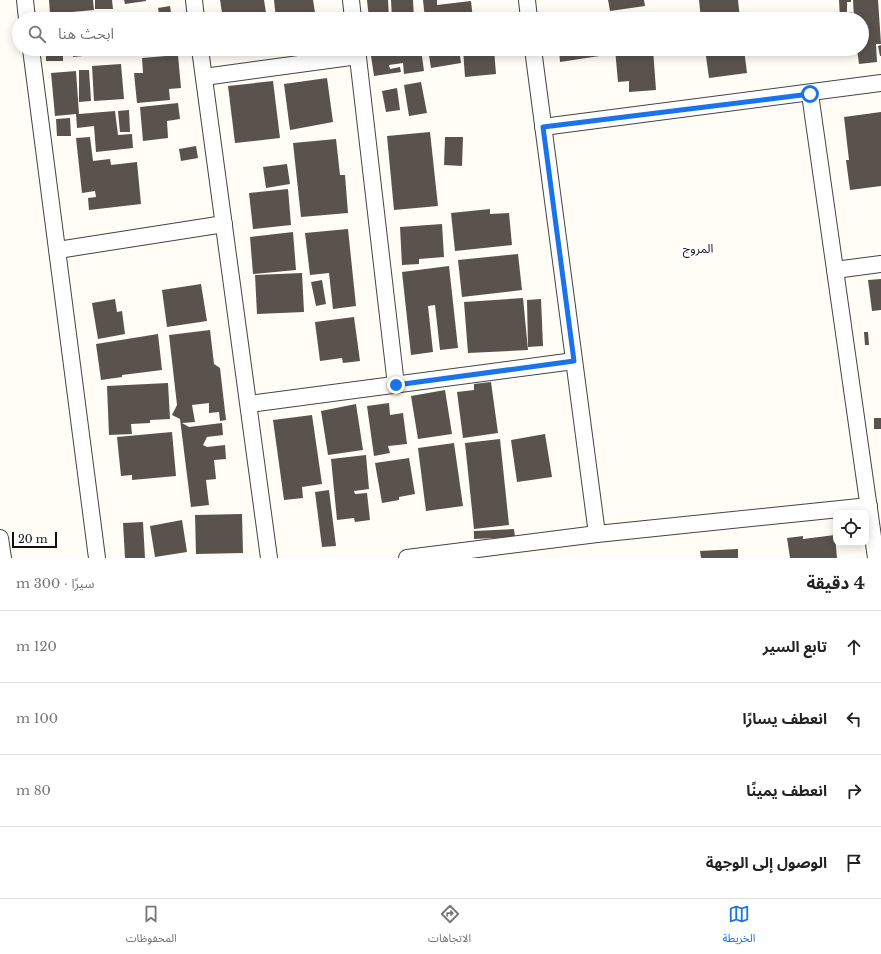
<!DOCTYPE html>
<html lang="ar">
<head>
<meta charset="utf-8">
<style>
	body { margin:0; font-family:"Libre Baskerville","Noto Sans Arabic",serif; background:#f6f6f6; color:#222; direction:rtl }
	.controls { position:absolute; right:12px; bottom:12px; display:grid; overflow:hidden; border-radius:8px; box-shadow:0 2px 10px #0003 }
	.controls button { width:36px; height:36px; display:grid; place-items:center; padding:0; border:0; border-bottom:1px solid #e0e0e0; background:#fff; color:#222; font:20px sans-serif }
	.scale { position:absolute; left:12px; bottom:10px; width:45px; box-sizing:border-box; padding-left:4px; border:2px solid #111; border-top:0; font-size:11px; line-height:14px; white-space:nowrap; color:#111; -webkit-text-stroke:3px #fff; paint-order:stroke }
	.stop { position:absolute; width:12px; height:12px; margin:-9px; border:3px solid #1a73e8; border-radius:50%; background:#fff }
	.stop.end { background:#1a73e8; border-color:#fff; box-shadow:0 1px 4px #0008 }
	.list { margin:0; padding:0; list-style:none }
	h2 { display:flex; justify-content:space-between; align-items:center; height:52px; margin:0; padding:0 16px; font-size:17px }
	h2 small { font-size:13px; font-weight:400; color:#767676 }
	.list li { display:grid; grid-template-columns:26px 1fr auto; gap:12px; align-items:center; box-sizing:border-box; height:72px; padding:0 16px; border-top:1px solid #e0e0e0 }
	.list b { display:block; font-size:15px; white-space:nowrap }
	.list em { font-size:13px; font-style:normal; color:#767676 }
	.icon { flex:none; width:22px; height:22px; fill:none; stroke:currentColor; stroke-width:2; stroke-linecap:round; stroke-linejoin:round }
	.map { position:relative; flex:none; width:881px; height:558px; overflow:hidden; direction:ltr }
	.search { position:absolute; background:#fff; box-shadow:0 2px 10px #0003; left:12px; right:12px; top:12px; height:44px; display:flex; align-items:center; gap:10px; box-sizing:border-box; padding:0 14px; border-radius:22px; color:#767676; font-size:15px }
	.sheet { height:340px; background:#fff }
	nav { display:flex; justify-content:space-around; align-items:center; box-sizing:border-box; height:56px; border-top:1px solid #e0e0e0; background:#fff; font-size:11px; color:#767676 }
	nav a { display:grid; justify-items:center; gap:2px }
	nav .on { color:#1a73e8 }
	.map>svg:first-child { display:block }
</style>
</head>
<body>
<div class="map">
<svg width="881" height="558" viewBox="0 0 881 558">
	<rect width="100%" height="100%" fill="#fffdf5"/>
	<g fill="#5a524d">
		<path d="M49,0H93L94,10L50,14Z"/>
		<path d="M95,0H112L113,9H95Z"/>
		<path d="M124,0H146V1L125,4Z"/>
		<path d="M220,0H264L266,13L264,14V19H223Z"/>
		<path d="M274,0H313L316,19H276Z"/>
		<path d="M367,0H388L389,19H369Z"/>
		<path d="M391,0H413L414,19H392Z"/>
		<path d="M423,0H437V5L471,1L473,19H425Z"/>
		<path d="M608,0H644L645,6L610,11Z"/>
		<path d="M699,0H738L740,19H701Z"/>
		<path d="M839,0H851V2H847V13L852,12V19H840Z"/>
		<path d="M853,0H878L881,44H876L877,62L859,64L857,49H862V19H854Z"/>
		<path d="M170,6L172,19H160L158,8Z"/>
		<path d="M601,12V19H566L565,16Z"/>
		<path d="M118,14L119,19H89V17Z"/>
		<path d="M650,15L651,19H614V18Z"/>
		<path d="M881,45V56H880L878,46Z"/>
		<rect x="46" y="49" width="17" height="12"/>
		<path d="M72,49H122V52L73,57Z"/>
		<path d="M370,49H421L424,71L404,74L403,63L389,65L390,69L400,67L401,72L374,76Z"/>
		<path d="M428,49H459L461,63L431,68Z"/>
		<path d="M463,49H494L496,74L465,77Z"/>
		<path d="M559,49H605L606,55L560,62Z"/>
		<path d="M615,49H653L656,90L629,92V81L618,82Z"/>
		<path d="M705,49H744L747,73L709,78Z"/>
		<path d="M178,55L181,88L169,89L170,100L137,103L134,73H143L142,58Z"/>
		<path d="M121,64L124,99L94,101L92,66Z"/>
		<path d="M79,70H89L91,101L79,102Z"/>
		<path d="M76,71L79,114L115,111L118,135L132,134L133,148L96,152L94,126L77,128L76,114L55,116L51,73Z"/>
		<path d="M327,78L333,122L290,130L284,84Z"/>
		<path d="M273,81L280,138L235,143L228,86Z"/>
		<path d="M421,82L427,113L409,116L404,85Z"/>
		<path d="M397,88L400,110L386,112L382,91Z"/>
		<path d="M178,103L180,119L167,121L168,138L143,141L140,107Z"/>
		<path d="M129,110L130,132H120L118,111Z"/>
		<path d="M881,112V186L850,190L846,160H849L844,117Z"/>
		<path d="M70,118L71,136H57L56,119Z"/>
		<path d="M430,132L438,206L394,210L387,136Z"/>
		<path d="M90,137L93,161L110,159L111,165L137,162L141,204L89,210L88,198L96,197L95,191L82,193L76,138Z"/>
		<path d="M445,137H463L462,166L444,165Z"/>
		<path d="M336,139L340,175H345L348,213L301,217L293,143Z"/>
		<path d="M196,146L198,158L181,161L179,149Z"/>
		<path d="M287,164L290,184L266,188L263,167Z"/>
		<path d="M288,189L291,225L253,229L249,193Z"/>
		<path d="M490,209V214L509,213L512,245L455,251L451,213Z"/>
		<path d="M442,224L444,257L419,259V264L402,265L400,227Z"/>
		<path d="M348,229L356,306L333,309L329,273L310,275L305,233Z"/>
		<path d="M293,232L296,270L253,274L250,237Z"/>
		<path d="M518,254L522,290L462,297L458,260Z"/>
		<path d="M449,266L458,348L440,350L435,305L428,306L433,352L411,355L402,272Z"/>
		<path d="M302,273L304,312L257,314L255,275Z"/>
		<path d="M881,279V310L872,311L868,280Z"/>
		<path d="M322,280L326,304L316,306L311,282Z"/>
		<path d="M201,284L207,321L167,327L162,290Z"/>
		<path d="M523,298L528,350L468,353L464,302Z"/>
		<path d="M115,299L117,312L122,311L125,334L98,339L92,303Z"/>
		<path d="M541,299L543,346L528,347L527,300Z"/>
		<path d="M354,317L360,361L343,363L342,358L320,361L315,322Z"/>
		<path d="M210,330L214,364L220,368L226,420L220,421L219,412L209,413V403L192,405L195,422L182,423L189,427L222,423L223,435L207,437L203,445L207,447L225,445L226,459L214,460L216,479L206,480L209,505L191,507L180,419L172,415L177,405L169,335Z"/>
		<path d="M864,332H868L869,345H865Z"/>
		<path d="M158,334L162,370L122,375V377L101,380L96,344Z"/>
		<path d="M491,382L498,433L463,438L457,392L474,390V384Z"/>
		<path d="M168,383L170,419L150,420V423L131,424L132,434L109,435L107,386Z"/>
		<path d="M445,390L452,434L418,439L411,396Z"/>
		<path d="M389,403L390,415L403,413L407,444L388,446L390,453L374,456L367,406Z"/>
		<path d="M356,404L363,450L328,455L321,411Z"/>
		<path d="M312,415L322,484L302,487L303,498L284,500L273,420Z"/>
		<rect x="874" y="418" width="7" height="11"/>
		<path d="M172,432L176,476L132,480V475L121,476L117,437Z"/>
		<path d="M545,434L552,477L517,482L511,440Z"/>
		<path d="M500,439L509,525L474,529L465,443Z"/>
		<path d="M454,443L463,506L426,511L418,448Z"/>
		<path d="M366,455L369,489L354,491L355,494L367,493L370,520L355,522L354,518L337,520L331,459Z"/>
		<path d="M409,458L415,494L399,497V500L382,503L375,463Z"/>
		<path d="M329,490L336,546L322,547L315,492Z"/>
		<path d="M242,514L243,553L196,554L195,515Z"/>
		<path d="M182,520L187,552L155,557L150,526Z"/>
		<path d="M143,522L145,558H125L123,523Z"/>
		<path d="M514,529L515,537L474,539V531Z"/>
		<path d="M835,535L837,558H790L787,538L803,536V539Z"/>
		<path d="M738,549V558H701L700,551Z"/>
	</g>
	<g fill="none" stroke-linecap="round" stroke-linejoin="round">
		<defs>
			<g id="minor">
				<path d="M25,0L27,19"/>
				<path d="M194,0L196,19"/>
				<path d="M351,0L353,19"/>
				<path d="M527,0L529,19"/>
				<path d="M31,49L97,558"/>
				<path d="M200,49L269,558"/>
				<path d="M357,49L396,385"/>
				<path d="M533,49L597,534"/>
				<path d="M204,77L358,56"/>
				<path d="M810,94L876,558"/>
				<path d="M543,127L881,83"/>
				<path d="M58,250L224,224"/>
				<path d="M835,270L881,264"/>
				<path d="M249,404L574,361"/>
				<path d="M0,538L3,558"/>
				<path d="M407,558L597,534L869,506"/>
			</g>
		</defs>
		<use href="#minor" stroke="#444" stroke-width="18"/>
		<use href="#minor" stroke="#fff" stroke-width="16"/>
	</g>
	<g fill="none" stroke-linecap="round" stroke-linejoin="round">
		<path stroke="#1a73e8" stroke-width="5" d="M396,385L574,361L543,127L810,94"/>
	</g>
	<g text-anchor="middle" dominant-baseline="central" stroke-width="4" stroke-linejoin="round" paint-order="stroke">
		<g font-size="12" fill="#111" stroke="#fff">
			<text x="698" y="248">المروج</text>
		</g>
	</g>
</svg>
<div class="controls">
<button><svg class="icon" aria-label="locate" viewBox="0 0 24 24"><circle cx="12" cy="12" r="6"/><path d="M12 2v4M12 18v4M2 12h4M18 12h4"/></svg></button>
</div>
<div class="scale">20 m</div>
<div class="stop" style="left:810px;top:94px"></div>
<div class="stop end" style="left:396px;top:385px"></div>
<div class="search"><svg class="icon" aria-label="search" viewBox="0 0 24 24"><circle cx="10" cy="10" r="6"/><path d="M15 15l6 6"/></svg>ابحث هنا</div>
</div>
<section class="sheet">
<h2>4 دقيقة<small>سيرًا · 300 m</small></h2>
<ul class="list">
<li><svg class="icon" aria-label="ahead" viewBox="0 0 24 24"><path d="M12 20V5M6 11l6-6 6 6"/></svg><div><b>تابع السير</b></div><em>120 m</em></li>
<li><svg class="icon" aria-label="left" viewBox="0 0 24 24"><path d="M17 20v-9H6M10 6l-5 5 5 5"/></svg><div><b>انعطف يسارًا</b></div><em>100 m</em></li>
<li><svg class="icon" aria-label="right" viewBox="0 0 24 24"><path d="M7 20v-9h11M14 6l5 5-5 5"/></svg><div><b>انعطف يمينًا</b></div><em>80 m</em></li>
<li><svg class="icon" aria-label="arrive" viewBox="0 0 24 24"><path d="M6 21V4h12l-3 4 3 4H6"/></svg><div><b>الوصول إلى الوجهة</b></div></li>
</ul>
</section>
<nav>
<a class="on"><svg class="icon" aria-label="map" viewBox="0 0 24 24"><path d="M3 6l6-2 6 2 6-2v14l-6 2-6-2-6 2zM9 4v14M15 6v14"/></svg>الخريطة</a>
<a><svg class="icon" aria-label="directions" viewBox="0 0 24 24"><path d="M12 3l9 9-9 9-9-9zM9 14v-3h6M13 9l2 2-2 2"/></svg>الاتجاهات</a>
<a><svg class="icon" aria-label="saved" viewBox="0 0 24 24"><path d="M7 4h10v16l-5-4-5 4z"/></svg>المحفوظات</a>
</nav>
</body>
</html>
